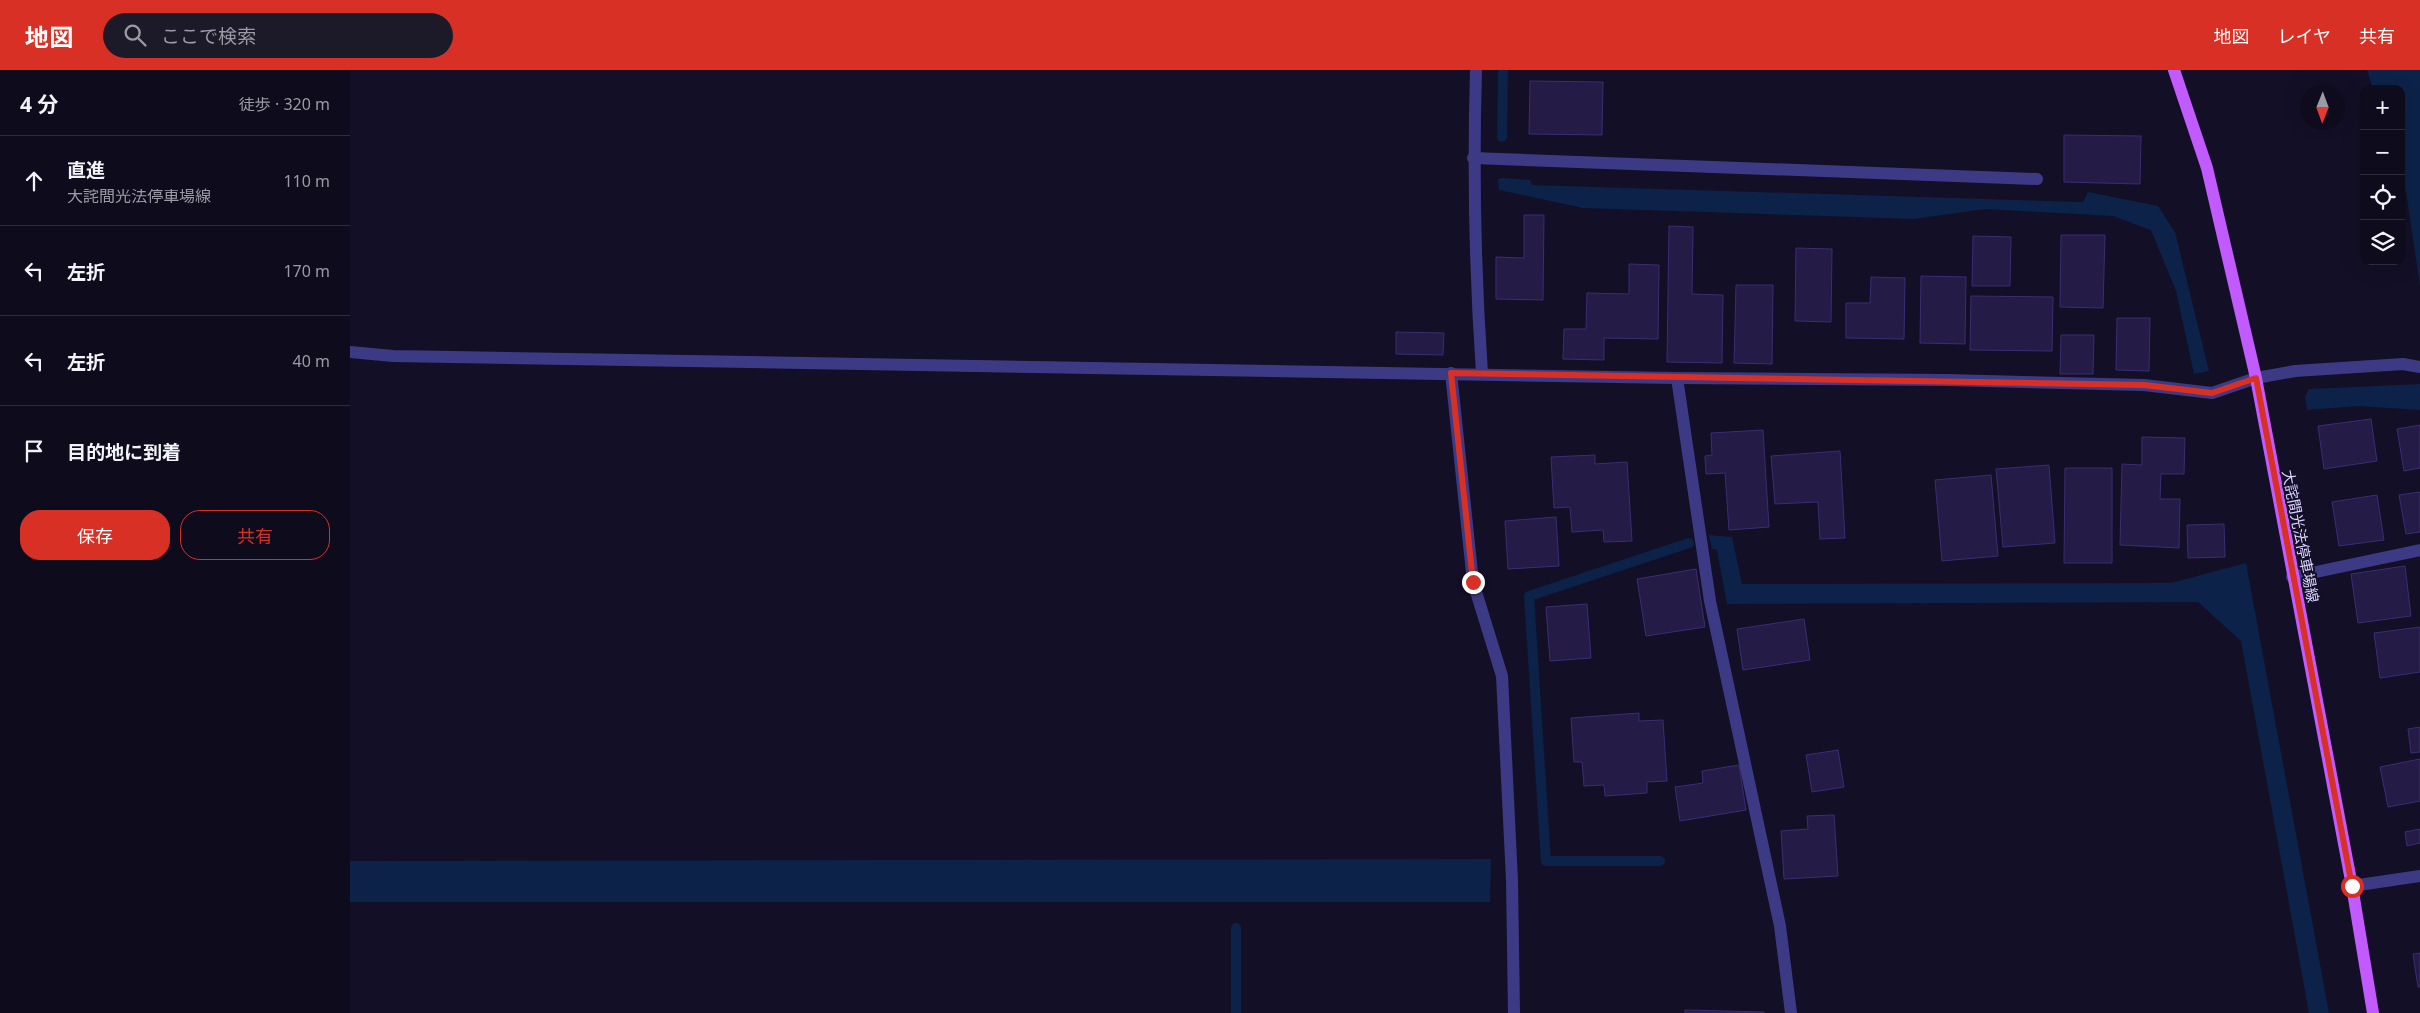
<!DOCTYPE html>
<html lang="ja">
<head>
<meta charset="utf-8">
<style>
	body { margin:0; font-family:"Noto Sans","Noto Sans JP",sans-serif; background:#1c1929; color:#f1f3f6 }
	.controls { position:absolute; right:15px; top:15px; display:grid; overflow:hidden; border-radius:10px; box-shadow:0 5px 20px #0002 }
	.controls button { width:45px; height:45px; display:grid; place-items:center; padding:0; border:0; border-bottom:1px solid #2e2b3b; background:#0e0b1c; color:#f1f3f6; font:25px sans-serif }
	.compass { position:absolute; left:1950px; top:15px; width:45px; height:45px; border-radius:50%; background:#0e0b1c; box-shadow:0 5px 20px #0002; rotate:181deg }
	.stop { position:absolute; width:15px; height:15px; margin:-11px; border:4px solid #d93025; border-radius:50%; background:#fff }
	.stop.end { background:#d93025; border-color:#fff; box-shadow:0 1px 5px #0008 }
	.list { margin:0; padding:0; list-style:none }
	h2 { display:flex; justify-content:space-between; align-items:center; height:65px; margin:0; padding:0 20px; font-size:21px }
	h2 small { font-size:16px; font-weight:400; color:#9b9ba3 }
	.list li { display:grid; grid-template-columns:32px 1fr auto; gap:15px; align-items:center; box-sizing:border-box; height:90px; padding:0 20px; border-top:1px solid #2e2b3b }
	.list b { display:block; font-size:19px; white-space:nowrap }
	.list p { margin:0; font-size:16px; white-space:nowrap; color:#9b9ba3 }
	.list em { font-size:16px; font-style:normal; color:#9b9ba3 }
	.actions { display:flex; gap:10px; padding:15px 20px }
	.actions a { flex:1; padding:11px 0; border:1px solid #d93025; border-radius:20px; text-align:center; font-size:18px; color:#d93025 }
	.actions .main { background:#d93025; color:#fff }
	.icon { flex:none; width:28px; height:28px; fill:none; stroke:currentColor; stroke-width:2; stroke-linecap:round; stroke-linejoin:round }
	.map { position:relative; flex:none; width:2070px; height:943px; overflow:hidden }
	header { display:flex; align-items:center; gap:30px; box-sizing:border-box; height:70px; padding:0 25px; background:#d93025; color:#fff }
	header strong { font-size:24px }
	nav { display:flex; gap:28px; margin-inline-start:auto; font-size:18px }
	.search { width:350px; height:45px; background:#1c1929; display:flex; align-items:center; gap:12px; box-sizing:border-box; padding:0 18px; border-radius:28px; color:#9b9ba3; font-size:19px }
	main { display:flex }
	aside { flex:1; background:#0e0b1c }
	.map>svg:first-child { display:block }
</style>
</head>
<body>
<header>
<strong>地図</strong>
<div class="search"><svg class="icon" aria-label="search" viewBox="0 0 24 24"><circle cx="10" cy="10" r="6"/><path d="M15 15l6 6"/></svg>ここで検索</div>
<nav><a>地図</a><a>レイヤ</a><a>共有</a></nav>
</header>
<main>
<aside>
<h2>4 分<small>徒歩 · 320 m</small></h2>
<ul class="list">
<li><svg class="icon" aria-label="ahead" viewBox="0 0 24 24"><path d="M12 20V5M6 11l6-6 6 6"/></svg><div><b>直進</b><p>大詫間光法停車場線</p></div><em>110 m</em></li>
<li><svg class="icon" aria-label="left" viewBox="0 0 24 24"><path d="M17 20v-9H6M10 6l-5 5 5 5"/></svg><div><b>左折</b></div><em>170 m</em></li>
<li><svg class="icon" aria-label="left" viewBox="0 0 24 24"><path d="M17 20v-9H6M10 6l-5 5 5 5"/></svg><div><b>左折</b></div><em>40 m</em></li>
<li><svg class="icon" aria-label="arrive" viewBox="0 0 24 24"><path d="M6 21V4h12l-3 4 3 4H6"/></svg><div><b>目的地に到着</b></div></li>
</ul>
<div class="actions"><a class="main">保存</a><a>共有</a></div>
</aside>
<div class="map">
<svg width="2070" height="943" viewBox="0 0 2070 943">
	<rect width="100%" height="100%" fill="#130f26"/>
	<g fill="#0c2248">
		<path d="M2017,0H2070V216L2056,122L2051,108V19H2023Z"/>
		<path d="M1153,108L1180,110L1182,115L1733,132L1738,122L1808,136L1825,162L1859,301L1844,304L1826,221L1801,160L1763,146L1635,139L1564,149L1233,138L1149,120L1148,109Z"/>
		<path d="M2070,314V340L2008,336L1957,340L1955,327L1959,319Z"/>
		<path d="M1359,465L1382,467L1392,514L1821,513L1896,493L1979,943H1959L1891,571L1848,532L1377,534L1367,480L1362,479Z"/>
		<path d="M1141,789L1140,832H0V791Z"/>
	</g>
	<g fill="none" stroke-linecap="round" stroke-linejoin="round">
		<g stroke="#0c2248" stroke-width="10">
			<path d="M1152,67L1153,0"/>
			<path d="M1310,791H1196L1179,526L1339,473"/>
			<path d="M886,943V858"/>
		</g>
	</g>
	<g fill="#241b47" stroke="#3b2d73">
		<path d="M1180,11L1253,12L1252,65L1179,64Z"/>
		<path d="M1714,65L1791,66L1790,114L1714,112Z"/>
		<path d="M1174,145H1194L1193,230L1146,229V187L1174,188Z"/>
		<path d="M1319,156L1343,157L1342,224L1373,225L1372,293L1317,292Z"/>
		<path d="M1711,165H1755L1753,238L1710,237Z"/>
		<path d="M1623,166L1661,167L1660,216H1622Z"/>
		<path d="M1446,178L1482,179L1481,252L1445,251Z"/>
		<path d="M1279,194L1309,195L1308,269L1254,268V290L1213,289L1214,259H1236L1237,223L1279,224Z"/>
		<path d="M1571,206L1616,207L1615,274L1570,273Z"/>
		<path d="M1521,207L1555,208L1554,269L1496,268V233H1520Z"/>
		<path d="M1386,215H1423L1422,294L1384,293Z"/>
		<path d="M1621,226L1703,227L1702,281L1620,280Z"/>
		<path d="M1767,248H1800L1799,301L1766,300Z"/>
		<path d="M1046,262L1094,263L1093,285L1046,284Z"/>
		<path d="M1711,265H1744L1743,304H1710Z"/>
		<path d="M2021,349L2027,391L1974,399L1968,356Z"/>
		<path d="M2070,355V398L2054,401L2047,359Z"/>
		<path d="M1413,360L1419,457L1379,460L1375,403L1356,404L1355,386L1362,385L1361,363Z"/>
		<path d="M1792,367L1835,368L1834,404H1811L1810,429H1830L1829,478L1770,475L1772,394L1792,395Z"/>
		<path d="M1490,381L1495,468L1470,469L1468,432L1425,434L1421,386Z"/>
		<path d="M1245,385V394L1277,392L1282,471L1254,472L1253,460L1222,462L1220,437L1204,438L1201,387Z"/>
		<path d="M1699,395L1705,473L1653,477L1646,399Z"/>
		<path d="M1715,398H1762V493H1714Z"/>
		<path d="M1641,405L1648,486L1592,491L1585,410Z"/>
		<path d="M2070,422V462L2056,464L2049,425Z"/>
		<path d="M2027,425L2034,470L1989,476L1982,432Z"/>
		<path d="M1206,447L1209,496L1158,499L1155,451Z"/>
		<path d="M1874,454L1875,487L1838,488L1837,455Z"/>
		<path d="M2055,496L2061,546L2008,553L2001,504Z"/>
		<path d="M1346,499L1355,557L1296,566L1287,509Z"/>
		<path d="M1237,534L1241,588L1200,591L1196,537Z"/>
		<path d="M1454,549L1460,590L1393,600L1387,559Z"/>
		<path d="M2070,557V602L2030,608L2024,563Z"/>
		<path d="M1289,643V651L1313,650L1317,711L1297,712V723L1255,726L1254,715L1234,716L1232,692H1224L1221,648Z"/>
		<path d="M2070,657V682L2061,683L2058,659Z"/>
		<path d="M1488,680L1494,717L1462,722L1456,685Z"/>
		<path d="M2070,689V731L2038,737L2030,697Z"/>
		<path d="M1389,695L1396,740L1330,751L1325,717L1353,713L1352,701Z"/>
		<path d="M1484,745L1488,806L1434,809L1431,761L1458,759L1457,746Z"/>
		<path d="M2070,759V773L2057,776L2055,762Z"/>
		<path d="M2070,883V917H2068L2063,884Z"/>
		<path d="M1335,940L1414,942V943H1335Z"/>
	</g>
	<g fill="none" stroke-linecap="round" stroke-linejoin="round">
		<g stroke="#3d3a85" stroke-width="12">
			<path d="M1126,0C1123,101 1125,202 1132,303"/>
			<path d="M1123,88L1687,109"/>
			<path d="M0,282L43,286L1327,308L1597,310L1794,315L1862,323L1906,308L1945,301L2053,294L2070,297"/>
			<path d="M1101,303L1123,512L1152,606L1162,810L1164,943"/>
			<path d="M1327,308L1360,531L1430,856L1441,943"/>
			<path d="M1942,507L2070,480"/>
			<path d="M2002,816L2070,806"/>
		</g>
		<path stroke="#c25bff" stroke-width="12" d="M1824,0L1857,98L1906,308L2002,816L2023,943"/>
	</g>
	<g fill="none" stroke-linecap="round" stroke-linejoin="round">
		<path stroke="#d93025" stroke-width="6" d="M1123,512L1101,303L1794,315L1862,323L1906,308L2002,816"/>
	</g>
	<g text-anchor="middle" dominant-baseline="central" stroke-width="4" stroke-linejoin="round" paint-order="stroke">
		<g font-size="15" fill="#d9d4ff" stroke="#130f26">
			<text transform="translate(1951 466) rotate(79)">大詫間光法停車場線</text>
		</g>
	</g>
</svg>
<div class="controls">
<button>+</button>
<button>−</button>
<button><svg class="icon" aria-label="locate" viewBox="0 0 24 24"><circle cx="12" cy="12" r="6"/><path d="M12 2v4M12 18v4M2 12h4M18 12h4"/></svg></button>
<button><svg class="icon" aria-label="layers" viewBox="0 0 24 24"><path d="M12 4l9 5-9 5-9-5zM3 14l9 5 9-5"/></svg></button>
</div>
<svg class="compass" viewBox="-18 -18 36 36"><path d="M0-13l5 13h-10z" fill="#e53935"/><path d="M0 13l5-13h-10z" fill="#9b9ba3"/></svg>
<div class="stop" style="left:2002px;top:816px"></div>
<div class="stop end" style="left:1123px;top:512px"></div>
</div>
</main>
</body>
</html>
